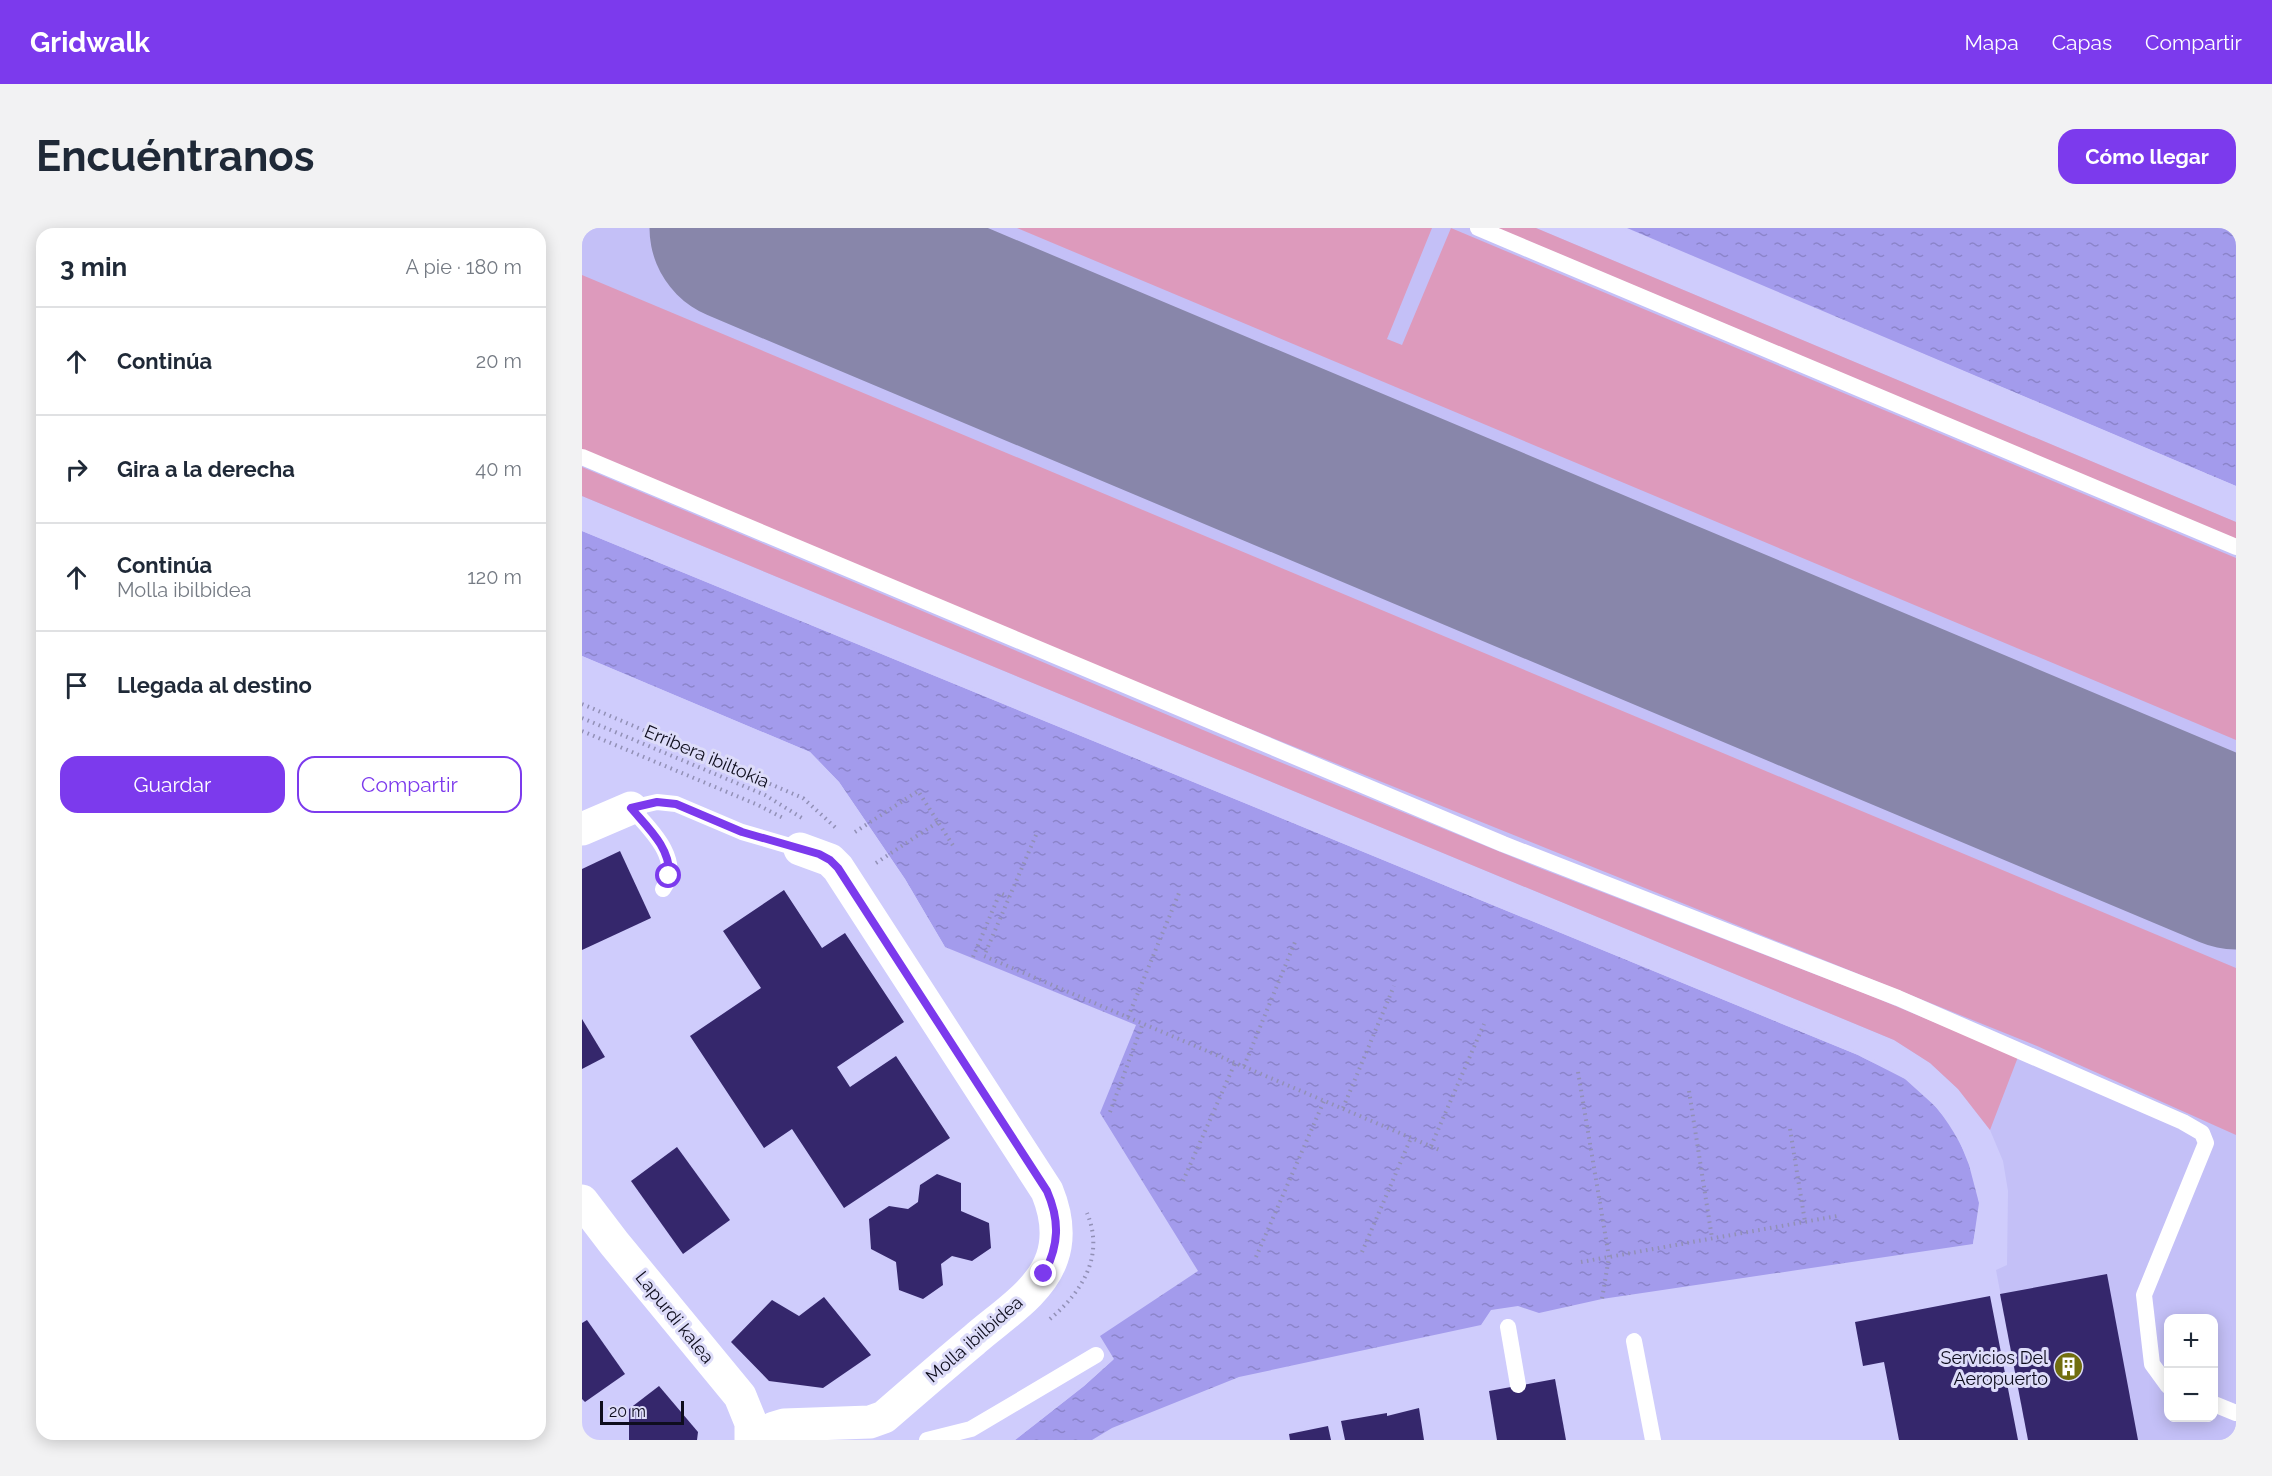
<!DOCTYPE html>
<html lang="es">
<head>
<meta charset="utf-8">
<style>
	body { margin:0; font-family:Raleway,sans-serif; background:#f2f2f3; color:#1f2937 }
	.controls { position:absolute; right:18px; bottom:18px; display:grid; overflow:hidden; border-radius:12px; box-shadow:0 3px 15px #0003 }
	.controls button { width:54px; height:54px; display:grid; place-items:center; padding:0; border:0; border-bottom:2px solid #e0e1e3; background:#fff; color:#1f2937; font:30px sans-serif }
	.scale { position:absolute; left:18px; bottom:15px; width:84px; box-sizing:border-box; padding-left:6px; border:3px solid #0e0d1d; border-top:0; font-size:16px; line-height:21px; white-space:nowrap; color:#0e0d1d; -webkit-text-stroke:4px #dddcf9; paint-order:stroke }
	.stop { position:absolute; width:18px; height:18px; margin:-14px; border:4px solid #7c3aed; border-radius:50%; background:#fff }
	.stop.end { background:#7c3aed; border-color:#fff; box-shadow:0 2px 6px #0008 }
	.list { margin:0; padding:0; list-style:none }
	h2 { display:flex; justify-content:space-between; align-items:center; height:78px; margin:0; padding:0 24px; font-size:26px }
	h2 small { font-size:20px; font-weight:400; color:#747a83 }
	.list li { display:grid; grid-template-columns:39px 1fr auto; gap:18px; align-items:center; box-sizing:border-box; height:108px; padding:0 24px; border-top:2px solid #e0e1e3 }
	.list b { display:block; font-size:22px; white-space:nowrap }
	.list p { margin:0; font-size:20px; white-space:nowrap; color:#747a83 }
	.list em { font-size:20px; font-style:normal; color:#747a83 }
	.actions { display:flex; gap:12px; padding:18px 24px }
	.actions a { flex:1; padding:14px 0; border:2px solid #7c3aed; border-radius:18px; text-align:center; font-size:21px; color:#7c3aed }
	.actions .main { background:#7c3aed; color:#fff }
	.icon { flex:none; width:33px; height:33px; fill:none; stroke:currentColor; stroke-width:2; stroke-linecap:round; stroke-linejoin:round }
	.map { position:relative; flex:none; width:1654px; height:1212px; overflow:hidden; border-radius:18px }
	header { display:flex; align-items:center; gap:36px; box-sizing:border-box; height:84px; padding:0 30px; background:#7c3aed; color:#fff }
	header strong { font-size:28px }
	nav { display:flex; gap:33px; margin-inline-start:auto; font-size:21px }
	.intro { display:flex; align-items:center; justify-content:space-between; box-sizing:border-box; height:144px; padding:0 36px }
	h1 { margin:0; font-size:42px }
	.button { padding:15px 27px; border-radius:18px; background:#7c3aed; color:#fff; font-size:21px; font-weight:700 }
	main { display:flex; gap:36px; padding:0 36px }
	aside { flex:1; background:#fff; border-radius:18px; box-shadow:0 3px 15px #0003 }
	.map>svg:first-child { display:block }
</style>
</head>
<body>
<header>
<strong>Gridwalk</strong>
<nav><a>Mapa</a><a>Capas</a><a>Compartir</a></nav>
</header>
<div class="intro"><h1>Encuéntranos</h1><a class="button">Cómo llegar</a></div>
<main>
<aside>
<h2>3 min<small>A pie · 180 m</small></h2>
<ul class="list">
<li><svg class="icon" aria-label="ahead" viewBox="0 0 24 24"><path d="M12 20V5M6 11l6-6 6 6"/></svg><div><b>Continúa</b></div><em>20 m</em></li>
<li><svg class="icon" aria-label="right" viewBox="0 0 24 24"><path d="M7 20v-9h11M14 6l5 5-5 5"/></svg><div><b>Gira a la derecha</b></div><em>40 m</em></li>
<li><svg class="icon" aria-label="ahead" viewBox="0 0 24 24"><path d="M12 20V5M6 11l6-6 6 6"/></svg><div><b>Continúa</b><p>Molla ibilbidea</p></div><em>120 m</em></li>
<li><svg class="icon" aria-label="arrive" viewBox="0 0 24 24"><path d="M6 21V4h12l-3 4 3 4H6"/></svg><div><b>Llegada al destino</b></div></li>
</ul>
<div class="actions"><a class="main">Guardar</a><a>Compartir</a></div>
</aside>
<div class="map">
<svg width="1654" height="1212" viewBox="0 0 1654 1212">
	<defs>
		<pattern id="water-ripples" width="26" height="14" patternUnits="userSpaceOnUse" patternTransform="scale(1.5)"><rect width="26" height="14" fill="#a39bec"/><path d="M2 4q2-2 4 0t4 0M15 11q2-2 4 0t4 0" fill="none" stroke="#8b84ca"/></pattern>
	</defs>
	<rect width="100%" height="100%" fill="#cfccfc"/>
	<path fill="#c4c0f7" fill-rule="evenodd" d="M0,0H954L1654,294V1212H1446L1414,1042L1425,1037L1426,963L1421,933L1408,902L1376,861L1348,835L1312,812L0,268ZM1586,1090H1632V1190H1586Z"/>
	<g fill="#dd9abc">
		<path d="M435,0H850L805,111L820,117L869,0L1654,330V512Z"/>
		<path d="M915,0H954L1654,294V311Z"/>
		<path d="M0,47L1654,740V907L1455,818L527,444L0,223Z"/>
		<path d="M0,239L666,521L960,641L1287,767L1436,829L1408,902L1376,861L1348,835L1312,812L0,268Z"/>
	</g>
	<g fill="url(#water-ripples)">
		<path d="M1045,0H1654V258Z"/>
		<path d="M0,303L1276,827C1291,835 1307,841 1322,850C1360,875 1392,929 1397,974C1398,987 1393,1003 1391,1016L1020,1071L957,1085L936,1078L909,1082L899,1097L657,1149L530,1200L510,1212H433L502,1158L532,1131L518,1108L616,1043L518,885L554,797L363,719L323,651L257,554L228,524L0,428Z"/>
	</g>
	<g fill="#cfccfc">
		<path d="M1042,0L1654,258V261L1044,3Z"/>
		<path d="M0,300L1278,824L1325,849L1356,877L1375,900L1390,936L1400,975L1393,1017L1391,1016L1397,975L1387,937L1373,902L1354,879L1323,851L1276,827L0,303Z"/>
		<path d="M0,428L228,524L257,554L323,651L363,719L359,717L320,652L254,556L226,526L0,431Z"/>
		<path d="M532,1131L502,1158L433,1212H430L519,1139Z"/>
	</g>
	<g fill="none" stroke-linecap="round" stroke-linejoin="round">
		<path stroke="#8886aa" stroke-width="189" d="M162,0L1654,627"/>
	</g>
	<g fill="#35276c">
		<path d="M38,623L69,690L0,722V641Z"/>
		<path d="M202,662L240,720L263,705L322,794L255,839L268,859L314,828L368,910L262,980L210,901L182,920L108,808L179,760L141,703Z"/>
		<path d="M0,791L23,829L0,841Z"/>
		<path d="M95,919L148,992L101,1026L49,953Z"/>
		<path d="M355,946L379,955V983L407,995L409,1020L390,1033L370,1028L359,1036L361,1057L341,1071L317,1062L314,1034L289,1021L287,991L307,978L326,981L336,974L338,957Z"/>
		<path d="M1525,1046L1556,1212H1446L1418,1066Z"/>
		<path d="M1408,1068L1436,1212H1317L1302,1134L1281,1138L1273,1094Z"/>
		<path d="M242,1069L289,1127L241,1160L187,1153L149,1114L190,1072L217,1088Z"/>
		<path d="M5,1092L43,1146L3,1174L0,1171V1095Z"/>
		<path d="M973,1151L984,1212H915L907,1163Z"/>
		<path d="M77,1158L116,1204L115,1212H47V1181Z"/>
		<path d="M837,1180L842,1212H763L759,1193L805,1185V1188Z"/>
		<path d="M746,1198L749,1212H708L707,1206Z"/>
	</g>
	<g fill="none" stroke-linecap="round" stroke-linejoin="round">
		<g stroke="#9290b6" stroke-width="4" stroke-dasharray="1.5 4.5" stroke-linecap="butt">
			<path d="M0,476L221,570L254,600"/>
			<path d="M0,490L183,567L220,590"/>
			<path d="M0,503L176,577L203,591"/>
			<path d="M273,604L336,563L372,619"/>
			<path d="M454,607L402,728L860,923"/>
			<path d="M294,635L356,594"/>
			<path d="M391,729L418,665L427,669"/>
			<path d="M546,789L597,665"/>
			<path d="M662,838L713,714"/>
			<path d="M996,844L1027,1029L1020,1071"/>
			<path d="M1107,863L1130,1010"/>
			<path d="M761,880L812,758"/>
			<path d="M528,884L561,795"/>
			<path d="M1208,901L1223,994"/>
			<path d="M849,918L902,796"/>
			<path d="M601,953L653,835"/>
			<path d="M780,1024L829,910"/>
			<path d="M674,1029L742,873"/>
			<path d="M999,1034L1255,988"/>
			<path d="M468,1091C500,1064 523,1028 505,985"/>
		</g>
		<g stroke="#fff" stroke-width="16">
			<path d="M896,0L1654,319"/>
			<path d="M0,229L921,616L1316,770L1601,894L1620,905L1624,915L1562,1067L1570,1136L1586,1158"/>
			<path d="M81,661C102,632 67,600 49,580L75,574L94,576L160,604L218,621"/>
			<path d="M926,1099L936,1157"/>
			<path d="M1052,1113L1071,1212"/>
			<path d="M1632,1176L1654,1185"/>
			<path d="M345,1212L389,1201L514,1127"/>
		</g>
		<g stroke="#fff" stroke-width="33">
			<path d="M0,601L49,580"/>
			<path d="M0,973L32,1015L158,1168L169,1195V1212"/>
			<path d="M176,1212L192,1200L202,1197L288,1194L302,1189C332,1163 362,1137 392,1112C419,1088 458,1065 470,1030C478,1007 474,985 465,963L256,640L248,632L218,621"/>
		</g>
	</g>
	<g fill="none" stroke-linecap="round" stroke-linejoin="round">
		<path stroke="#7c3aed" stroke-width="8" d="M87,648C89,620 66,600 49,580L75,574L94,576L160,604L237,626L248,632L256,640L465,963C478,993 477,1017 462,1046"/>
	</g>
	<defs>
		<symbol id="building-disc" viewBox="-11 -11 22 22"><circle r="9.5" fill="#716e0f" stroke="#dddcf9"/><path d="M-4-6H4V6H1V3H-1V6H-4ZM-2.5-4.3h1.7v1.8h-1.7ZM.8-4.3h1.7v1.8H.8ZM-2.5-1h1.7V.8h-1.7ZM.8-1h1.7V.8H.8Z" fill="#fff"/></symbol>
	</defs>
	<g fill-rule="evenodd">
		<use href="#building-disc" x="1470" y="1122" width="33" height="33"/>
	</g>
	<g text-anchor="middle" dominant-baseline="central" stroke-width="6" stroke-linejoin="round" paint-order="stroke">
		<g font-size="18" fill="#0e0d1d" stroke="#dddcf9">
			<text transform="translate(125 528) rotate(23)">Erribera ibiltokia</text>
			<text transform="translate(93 1089) rotate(51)">Lapurdi kalea</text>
			<text transform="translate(392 1111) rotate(-41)">Molla ibilbidea</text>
		</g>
		<g font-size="18" fill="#0e0d1d" stroke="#dddcf9" text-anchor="end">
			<text x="1466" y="1129">Servicios Del<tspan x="1466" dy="21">Aeropuerto</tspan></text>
		</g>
	</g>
</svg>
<div class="controls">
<button>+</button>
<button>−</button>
</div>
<div class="scale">20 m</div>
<div class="stop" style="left:87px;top:648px"></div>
<div class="stop end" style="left:462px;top:1046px"></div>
</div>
</main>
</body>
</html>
